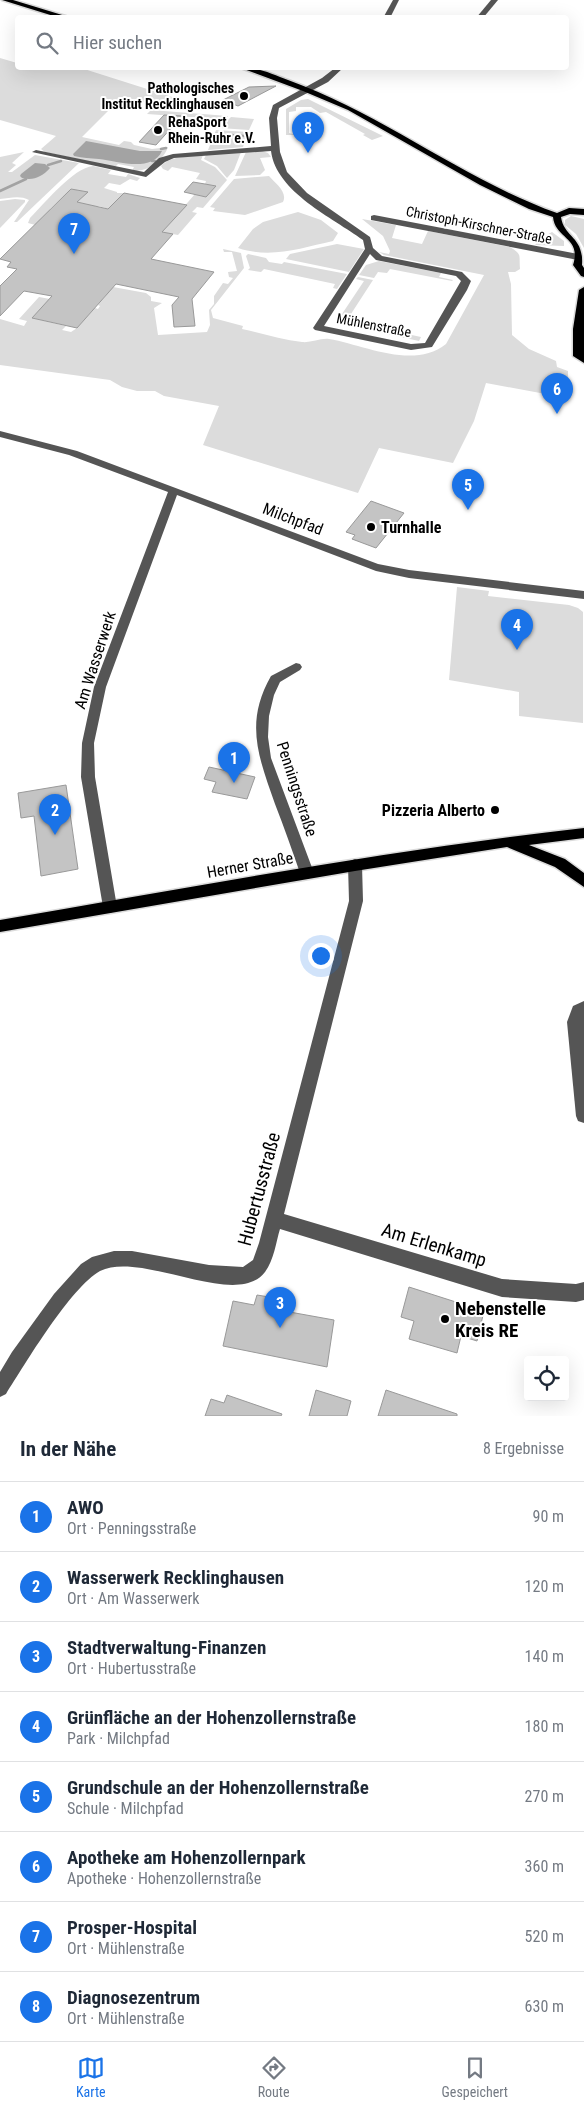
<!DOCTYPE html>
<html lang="de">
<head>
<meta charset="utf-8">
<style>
	body { margin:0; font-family:"Roboto Condensed",sans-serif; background:#f2f2f3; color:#1f2937 }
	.controls { position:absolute; right:15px; bottom:15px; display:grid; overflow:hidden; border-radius:5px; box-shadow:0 5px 20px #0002 }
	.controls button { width:45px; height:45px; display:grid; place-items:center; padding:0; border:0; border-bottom:1px solid #e0e1e3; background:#fff; color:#1f2937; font:25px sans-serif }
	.you { position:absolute; left:320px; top:955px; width:18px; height:18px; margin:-12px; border:4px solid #fff; border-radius:50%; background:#1a73e8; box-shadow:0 0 0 8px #1a73e833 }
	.badge { display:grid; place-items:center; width:32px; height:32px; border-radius:50%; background:#1a73e8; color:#fff; font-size:16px; font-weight:700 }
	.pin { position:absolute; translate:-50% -41px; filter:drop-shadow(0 1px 2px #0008) }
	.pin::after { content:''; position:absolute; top:26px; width:18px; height:15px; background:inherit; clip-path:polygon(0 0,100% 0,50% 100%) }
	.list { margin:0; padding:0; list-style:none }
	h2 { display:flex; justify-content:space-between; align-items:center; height:65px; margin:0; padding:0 20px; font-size:21px }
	h2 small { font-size:16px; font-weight:400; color:#747a83 }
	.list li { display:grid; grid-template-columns:32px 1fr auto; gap:15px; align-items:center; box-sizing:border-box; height:70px; padding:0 20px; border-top:1px solid #e0e1e3 }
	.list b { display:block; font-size:19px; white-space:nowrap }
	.list p { margin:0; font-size:16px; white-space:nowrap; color:#747a83 }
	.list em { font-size:16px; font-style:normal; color:#747a83 }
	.icon { flex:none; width:28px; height:28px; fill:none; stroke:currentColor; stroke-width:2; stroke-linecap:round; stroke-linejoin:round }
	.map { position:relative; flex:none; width:584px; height:1416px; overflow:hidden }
	.search { position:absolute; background:#fff; box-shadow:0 5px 20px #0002; left:15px; right:15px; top:15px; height:55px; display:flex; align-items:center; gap:12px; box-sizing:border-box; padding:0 18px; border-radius:5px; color:#747a83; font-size:19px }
	.sheet { height:625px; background:#fff }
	nav { display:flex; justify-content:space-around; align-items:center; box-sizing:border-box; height:70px; border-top:1px solid #e0e1e3; background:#fff; font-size:14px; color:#747a83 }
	nav a { display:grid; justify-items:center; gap:2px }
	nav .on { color:#1a73e8 }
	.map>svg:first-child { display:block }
</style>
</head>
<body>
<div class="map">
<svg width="584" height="1416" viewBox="0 0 584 1416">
	<rect width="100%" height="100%" fill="#fff"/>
	<g fill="#dcdcdc">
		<path d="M0,58L17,63L18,68H81L207,108L206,111L197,110L198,107L131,101L128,104L114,105L82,137L119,145L124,141L131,142L134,145L152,149L168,147C163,161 147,172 132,171L134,167L118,164L115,167L45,152L41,149L56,136L0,120Z"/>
		<path d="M308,99L312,101L383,136L372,140L363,135L365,134L326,112L320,113L311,107H296V111L289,112V133L297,135H286V109L301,100Z"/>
		<path d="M151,110L228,116L217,127H215L218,119L147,114Z"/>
		<path d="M231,117L254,119L249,130L220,128Z"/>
		<path d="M216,130L248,132L243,147L208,150Z"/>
		<path d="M262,151L268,153L271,157L260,158L265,170L260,175L235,176L246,152Z"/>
		<path d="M24,152L12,163L16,165L8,172H12L35,155L79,163L17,222H14L29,200C20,195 10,198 0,199V157Z"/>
		<path d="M241,152L234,170L227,178L217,166L204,159L206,155Z"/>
		<path d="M203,155L201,160L215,167L227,180L203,208L197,207L192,212L197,213L178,235L162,232L195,194L206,197L215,186L205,184L206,181L196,179L200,173L172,167L168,171L163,169L161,166C172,155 189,157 203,155Z"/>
		<path d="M93,166L111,170L108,174L126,177L128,174L140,178L137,181L130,179L120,185L109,183L104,188L117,192V193H124L116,201L113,210L98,206L67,213L87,192L71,189L50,209L51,213H47L37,223L54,230L28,223L30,218C45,203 73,168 93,166Z"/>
		<path d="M269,176C275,183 288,192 283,202L245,215L213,211L215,208L210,207L234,179Z"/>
		<path d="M15,199L25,200V202L0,228V201Z"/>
		<path d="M298,212L321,220L338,233L333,241C301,248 271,259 238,248L253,229L263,222Z"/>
		<path d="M571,216L584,219V248L576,234L565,225V220Z"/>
		<path d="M362,219L396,225L392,238L422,244L428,231L510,247C522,255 519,253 520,269L515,272H508L511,284L512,335L529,349L556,361L557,367L568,371V381L565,383L567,398L486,383L474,421L453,463L379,448L358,493L203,445L219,406L164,396L155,391H137L122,387L110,380L0,365V319L24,326L27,321L19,319L39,297L50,299L32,318L66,326L62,330L71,332L77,328L95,308L98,309L100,306L98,305L113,287L146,293L151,297V301L162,303L154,308L158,335L207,332L210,325L209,310L214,304V296L223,283L228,284L233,278L229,277L228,272L237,271L232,252H224L223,249L241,253L244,268L211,310L213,318L243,326L242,329C262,333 282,340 302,342C311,343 320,338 329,339C365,345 413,370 446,344L484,275L384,255L379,252L389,254L390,251L383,236Z"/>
		<path d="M552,232L564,241V246L535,245L543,237Z"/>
		<path d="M337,244L364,249L349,272L286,259L290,254Z"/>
		<path d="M248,254L266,258L269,262L282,264L284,262L347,274L337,289L333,288L335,284L264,269L261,272L248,270L250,268L246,256Z"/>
		<path d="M379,261L441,273L439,277L453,280L452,281L390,269L387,273L378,272L374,278L359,275L366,265Z"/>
		<path d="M358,277L373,280L349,317L358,319L356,323L421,337L419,341L336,323L364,281L356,279Z"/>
		<path d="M457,587L489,591L488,596L569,605L578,608L583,612V723L519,716V692L449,680Z"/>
	</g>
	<g fill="#a3a3a3">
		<path d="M86,141L140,151H162C152,173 117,161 99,159C90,158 83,158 74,156L73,154Z"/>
		<path d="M35,163L45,164L50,168C42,177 33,181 22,178L20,176L21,174Z"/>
	</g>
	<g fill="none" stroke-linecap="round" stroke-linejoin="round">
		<g stroke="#a3a3a3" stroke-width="2.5">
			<path d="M216,134L245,136"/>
			<path d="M161,149L166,148"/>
			<path d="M152,161H155"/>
			<path d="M48,165L61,161"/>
			<path d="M0,191L26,179"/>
		</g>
	</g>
	<g fill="#c4c4c4" stroke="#999">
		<path d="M276,86L238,106L223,100L249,87Z"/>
		<path d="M164,115L182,116L156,145L139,142Z"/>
		<path d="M193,182L205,184L216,186L206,197L184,192Z"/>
		<path d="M71,189L88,192L77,202L108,209L124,193L187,205L162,232L173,234L151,259L214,272L192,299L195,326L174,327L172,305L179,297L116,284L77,328L32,318L52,296L24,291L0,316V286L17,269L7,267L11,262L0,259Z"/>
		<path d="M371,501L404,513L376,548L352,539L355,535L346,532Z"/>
		<path d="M209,767L255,777L247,799L212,792L216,782L204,779Z"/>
		<path d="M66,785L78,869L41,876L34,816L21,818L18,793Z"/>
		<path d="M409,1287L484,1311L477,1341L461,1336L457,1353L409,1339L414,1321L401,1317Z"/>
		<path d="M257,1295L275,1298L273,1309L334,1320L327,1367L223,1346L233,1301L254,1305Z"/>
		<path d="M316,1390L351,1401L347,1416H309Z"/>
		<path d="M386,1390L457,1414V1416H378Z"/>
		<path d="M227,1395L282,1414L281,1416H205L211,1399L224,1403Z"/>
	</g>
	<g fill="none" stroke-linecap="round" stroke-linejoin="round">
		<defs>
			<g id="major">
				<path d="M2,0H13L72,18H60Z"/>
				<path d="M241,68C256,66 274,75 288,80C385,115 462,179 557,213L569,208L584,209V215L570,214L561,217C564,238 584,236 582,265L584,268V277L581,276L573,265C582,237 555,239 553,217L529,209L480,185L348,110L303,91Z"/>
				<path d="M584,287V363L573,356V329L579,290Z"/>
				<path d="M584,828V838L529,845L565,859L584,873V887L555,867L507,847L355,871L0,932V920C194,887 388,850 584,828Z"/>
			</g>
		</defs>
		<use href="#major" stroke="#dbdbdb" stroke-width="3"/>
		<g fill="#555" fill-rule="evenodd">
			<path d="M393,0H399L390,18H383Z"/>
			<path d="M491,0H498L483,18H476Z"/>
			<path d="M335,68H343L328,82L279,108L277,118L280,152L287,172L307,193L370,237L373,248L382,256L462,272L471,281L467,290L432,347L411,350L315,330L313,328L365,249L363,240C333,218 276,192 271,151L174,158L165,162L146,177L32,152L36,150L144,172L159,158L173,154L271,146L269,118L273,105L322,78ZM370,254L376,260L456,276L461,281L425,343L411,344L324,326Z"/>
			<path d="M374,215L578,254L582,257L578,260L371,220V216Z"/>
			<path d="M0,431L77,451L378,564L409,570L584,591V599L409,578L376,571L177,495L106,687L94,743L95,777L117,907L115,911L110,913L105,911L103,907L81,777L82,743L94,687L168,492L69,455L0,437Z"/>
			<path d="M296,663L300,664L302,667L300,670L280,682L274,695L269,716L268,737L271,758L314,873L312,877L307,879L302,877L300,873C292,850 284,827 275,804C259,758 244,723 271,676Z"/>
			<path d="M355,859L360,861L362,865L363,901L284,1214L502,1279L576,1284L584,1282V1300L576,1302L502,1297L280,1229C276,1242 274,1260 265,1272C236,1310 142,1250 100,1271C71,1287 25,1364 6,1394L0,1397V1372L12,1352L54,1294L81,1264L92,1257L114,1251H132L209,1265L243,1267L253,1260L259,1243L349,901L348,865L350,861Z"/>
			<path d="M584,1001V1123L578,1121L576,1116L567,1022L573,1006Z"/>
		</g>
		<use href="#major" fill="#000" fill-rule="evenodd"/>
	</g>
	<g fill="#000" stroke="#fff" stroke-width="2">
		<circle cx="244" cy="96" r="5"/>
		<circle cx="158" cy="130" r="5"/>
		<circle cx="371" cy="527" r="5"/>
		<circle cx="495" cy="810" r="5"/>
		<circle cx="445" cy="1319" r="5"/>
	</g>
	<g text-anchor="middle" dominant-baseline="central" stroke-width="4" stroke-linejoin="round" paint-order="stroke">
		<g font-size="14" font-weight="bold" fill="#000" stroke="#fff" text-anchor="end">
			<text x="234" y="88">Pathologisches<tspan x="234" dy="16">Institut Recklinghausen</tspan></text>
			<text x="168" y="122" text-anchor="start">RehaSport<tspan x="168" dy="16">Rhein-Ruhr e.V.</tspan></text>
		</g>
		<g font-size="14" fill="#000" stroke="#fff">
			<text transform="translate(479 225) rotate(11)">Christoph-Kirschner-Straße</text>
			<text transform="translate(374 325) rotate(11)">Mühlenstraße</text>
		</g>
		<g font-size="16" fill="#000" stroke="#fff">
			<text transform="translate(293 519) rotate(21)">Milchpfad</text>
			<text transform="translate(95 660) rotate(-72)">Am Wasserwerk</text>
			<text transform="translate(297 789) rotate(72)">Penningsstraße</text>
			<text transform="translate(250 865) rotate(-10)">Herner Straße</text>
		</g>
		<g font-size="16" font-weight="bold" fill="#000" stroke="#fff" text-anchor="start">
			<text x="381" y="527">Turnhalle</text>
			<text x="485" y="810" text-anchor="end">Pizzeria Alberto</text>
		</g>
		<g font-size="19" fill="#000" stroke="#fff">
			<text transform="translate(259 1189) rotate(-75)">Hubertusstraße</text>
			<text transform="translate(434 1245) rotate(17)">Am Erlenkamp</text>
		</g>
		<g font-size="19" font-weight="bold" fill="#000" stroke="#fff" text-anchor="start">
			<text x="455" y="1308">Nebenstelle<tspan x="455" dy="22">Kreis RE</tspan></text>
		</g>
	</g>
</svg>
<div class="controls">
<button><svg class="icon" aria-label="locate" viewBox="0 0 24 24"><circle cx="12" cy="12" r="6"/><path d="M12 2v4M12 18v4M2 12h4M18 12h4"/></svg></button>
</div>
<div class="you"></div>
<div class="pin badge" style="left:234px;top:783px">1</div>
<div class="pin badge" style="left:55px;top:835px">2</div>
<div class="pin badge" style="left:280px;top:1328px">3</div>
<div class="pin badge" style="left:517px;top:650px">4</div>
<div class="pin badge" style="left:468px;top:510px">5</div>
<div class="pin badge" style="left:557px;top:414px">6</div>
<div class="pin badge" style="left:74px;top:254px">7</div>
<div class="pin badge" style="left:308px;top:153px">8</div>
<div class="search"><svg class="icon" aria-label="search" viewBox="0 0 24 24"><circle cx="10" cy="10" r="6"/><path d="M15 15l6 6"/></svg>Hier suchen</div>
</div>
<section class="sheet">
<h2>In der Nähe<small>8 Ergebnisse</small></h2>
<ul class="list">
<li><span class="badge">1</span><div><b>AWO</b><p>Ort · Penningsstraße</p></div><em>90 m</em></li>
<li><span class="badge">2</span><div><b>Wasserwerk Recklinghausen</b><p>Ort · Am Wasserwerk</p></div><em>120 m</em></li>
<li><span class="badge">3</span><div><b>Stadtverwaltung-Finanzen</b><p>Ort · Hubertusstraße</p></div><em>140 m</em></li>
<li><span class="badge">4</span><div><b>Grünfläche an der Hohenzollernstraße</b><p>Park · Milchpfad</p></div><em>180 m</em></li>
<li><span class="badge">5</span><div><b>Grundschule an der Hohenzollernstraße</b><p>Schule · Milchpfad</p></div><em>270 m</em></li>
<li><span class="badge">6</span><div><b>Apotheke am Hohenzollernpark</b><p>Apotheke · Hohenzollernstraße</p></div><em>360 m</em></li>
<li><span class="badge">7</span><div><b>Prosper-Hospital</b><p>Ort · Mühlenstraße</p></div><em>520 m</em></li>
<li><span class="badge">8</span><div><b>Diagnosezentrum</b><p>Ort · Mühlenstraße</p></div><em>630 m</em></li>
</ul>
</section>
<nav>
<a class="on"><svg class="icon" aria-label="map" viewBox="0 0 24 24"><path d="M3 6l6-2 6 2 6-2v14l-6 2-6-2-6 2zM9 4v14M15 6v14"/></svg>Karte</a>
<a><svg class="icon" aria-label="directions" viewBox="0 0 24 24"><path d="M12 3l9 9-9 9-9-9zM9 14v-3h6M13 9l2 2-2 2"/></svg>Route</a>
<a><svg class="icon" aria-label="saved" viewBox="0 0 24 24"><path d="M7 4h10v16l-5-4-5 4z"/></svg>Gespeichert</a>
</nav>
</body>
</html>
